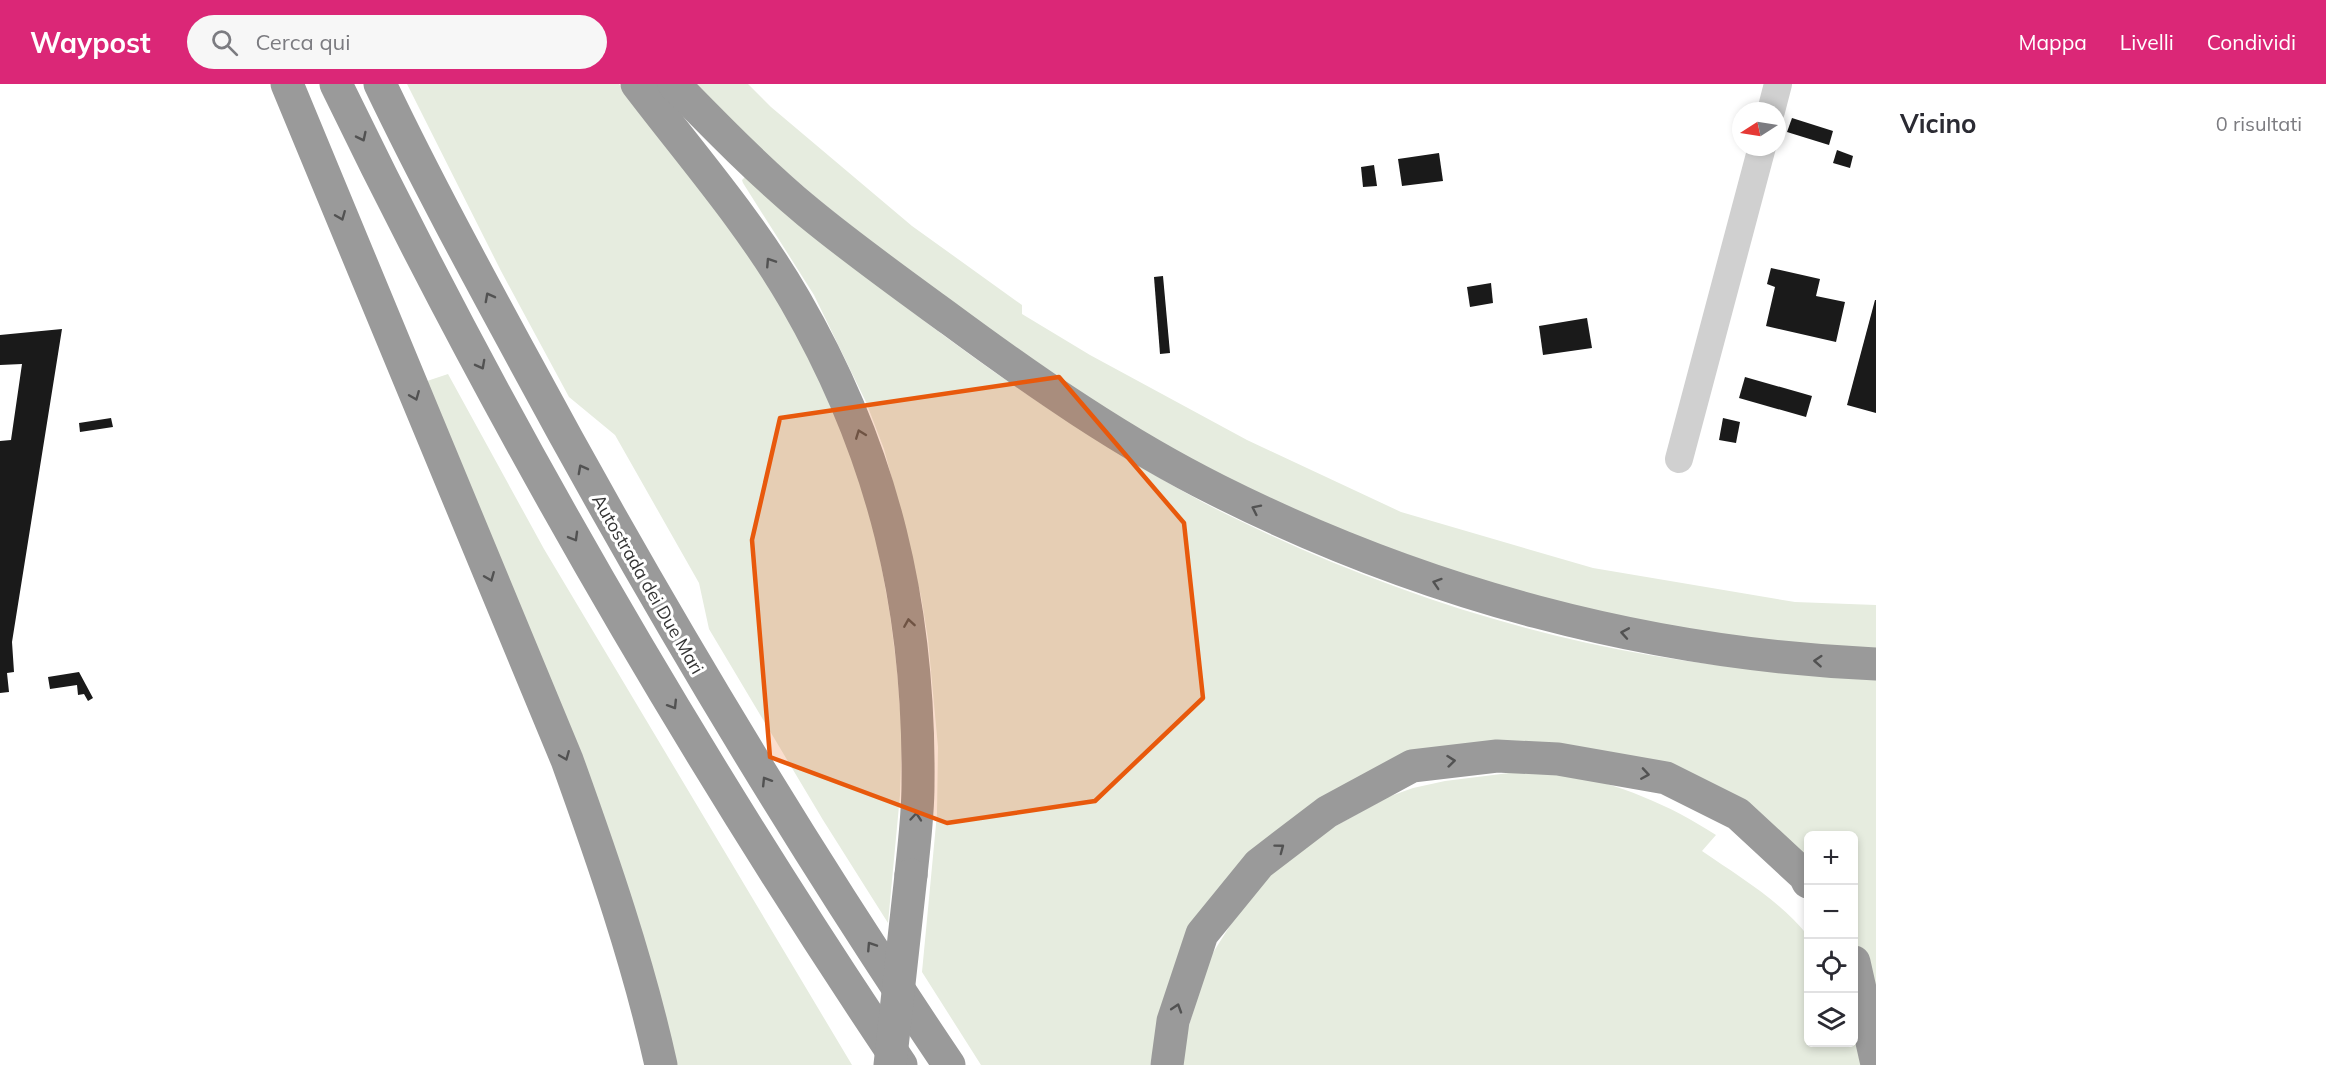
<!DOCTYPE html>
<html lang="it">
<head>
<meta charset="utf-8">
<style>
	body { margin:0; font-family:Mulish,sans-serif; background:#f7f7f7; color:#2b2b33 }
	.controls { position:absolute; right:18px; bottom:18px; display:grid; overflow:hidden; border-radius:9px; box-shadow:0 3px 9px #0003 }
	.controls button { width:54px; height:54px; display:grid; place-items:center; padding:0; border:0; border-bottom:2px solid #e1e1e2; background:#fff; color:#2b2b33; font:30px sans-serif }
	.compass { position:absolute; left:1732px; top:18px; width:54px; height:54px; border-radius:50%; background:#fff; box-shadow:0 3px 9px #0003; rotate:258deg }
	.list { margin:0; padding:0; list-style:none }
	h2 { display:flex; justify-content:space-between; align-items:center; height:78px; margin:0; padding:0 24px; font-size:26px }
	h2 small { font-size:20px; font-weight:400; color:#7c7c81 }
	.icon { flex:none; width:33px; height:33px; fill:none; stroke:currentColor; stroke-width:2; stroke-linecap:round; stroke-linejoin:round }
	.map { position:relative; flex:none; width:1876px; height:981px; overflow:hidden }
	header { display:flex; align-items:center; gap:36px; box-sizing:border-box; height:84px; padding:0 30px; background:#db2777; color:#fff }
	header strong { font-size:28px }
	nav { display:flex; gap:33px; margin-inline-start:auto; font-size:21px }
	.search { width:420px; height:54px; background:#f7f7f7; display:flex; align-items:center; gap:15px; box-sizing:border-box; padding:0 21px; border-radius:33px; color:#7c7c81; font-size:22px }
	main { display:flex }
	aside { flex:1; background:#fff }
	.map>svg:first-child { display:block }
</style>
</head>
<body>
<header>
<strong>Waypost</strong>
<div class="search"><svg class="icon" aria-label="search" viewBox="0 0 24 24"><circle cx="10" cy="10" r="6"/><path d="M15 15l6 6"/></svg>Cerca qui</div>
<nav><a>Mappa</a><a>Livelli</a><a>Condividi</a></nav>
</header>
<main>
<div class="map">
<svg width="1876" height="981" viewBox="0 0 1876 981">
	<rect width="100%" height="100%" fill="#fff"/>
	<g fill="#e6ecdf">
		<path d="M407,0H619L720,126L792,240L837,333L865,412L878,463L890,531L897,586L902,652L900,711L888,839L823,736L709,545L699,499L615,351L569,313L501,187Z"/>
		<path d="M693,0H748L771,23L912,142L1022,221V230L1090,271L1247,356L1401,428L1593,484L1795,518L1876,521V567L1729,556L1545,519L1283,427L1118,336L950,220L820,117L751,57Z"/>
		<path d="M747,91C860,191 978,283 1107,362C1146,386 1187,411 1228,431C1360,496 1503,546 1649,571C1724,584 1800,591 1876,596V916L1854,865V752H1808V790L1668,688L1399,682L1191,856L1169,898L1150,981H981L922,888L937,730L938,663L928,555L921,512L897,414L884,365L866,318L846,277L814,211L743,99L742,96Z"/>
		<path d="M448,290L544,465L852,981H677L427,297Z"/>
		<path d="M1517,688C1532,689 1549,687 1563,690C1618,699 1670,721 1716,751L1702,767C1738,792 1781,817 1808,852V958H1854V949L1861,981H1177L1209,875L1238,829L1270,791L1314,754L1388,713L1413,704L1445,697Z"/>
	</g>
	<g fill="#1a1a1a">
		<path d="M1792,34L1833,47L1829,61L1787,48Z"/>
		<path d="M1837,66L1853,72L1850,84L1833,79Z"/>
		<path d="M1439,69L1443,97L1402,102L1398,75Z"/>
		<path d="M1374,81L1377,102L1363,103L1361,83Z"/>
		<path d="M1771,184L1820,195L1816,212L1845,218L1836,258L1766,242L1775,203L1767,200Z"/>
		<path d="M1163,192L1170,269L1160,270L1154,193Z"/>
		<path d="M1491,199L1493,219L1470,223L1467,203Z"/>
		<path d="M1875,216H1876V329L1847,321Z"/>
		<path d="M1587,234L1592,264L1543,271L1539,242Z"/>
		<path d="M62,245L12,558L14,588L7,589L9,608L0,609V357L11,356L22,280L0,281V251Z"/>
		<path d="M1745,293L1812,312L1806,333L1739,314Z"/>
		<path d="M111,334L113,343L80,348L79,339Z"/>
		<path d="M1723,334L1740,338L1736,359L1719,356Z"/>
		<path d="M79,588L93,614L88,617L84,610L78,611L77,601L50,605L48,593Z"/>
	</g>
	<g fill="none" stroke-linecap="round" stroke-linejoin="round">
		<g stroke="#d0d0d0" stroke-width="28">
			<path d="M1771,27L1778,0"/>
			<path d="M1679,375L1762,63"/>
		</g>
		<g stroke="#9a9a9a" stroke-width="33">
			<path d="M287,0L567,676C603,776 638,877 661,981"/>
			<path d="M336,0C500,339 691,668 901,981"/>
			<path d="M380,0C425,94 475,186 525,278C655,519 796,754 949,981"/>
			<path d="M637,0C691,71 750,138 795,216C884,370 920,523 918,701C918,731 914,761 911,791"/>
			<path d="M674,0C717,44 761,89 808,128C854,166 903,201 951,236C1035,298 1123,359 1217,406C1422,509 1646,570 1876,580"/>
			<path d="M1854,878L1876,976"/>
			<path d="M1167,981L1173,937L1202,850L1259,780L1327,728L1412,682L1497,672L1558,675L1666,694L1738,730L1805,792L1808,798"/>
		</g>
		<path stroke="#9a9a9a" stroke-width="33" d="M890,981L911,791"/>
	</g>
	<defs><path id="oneway-chevron" d="M-2-3.5L2.5 0L-2 3.5" fill="none" stroke-width="1.6" stroke-linecap="round" stroke-linejoin="round" transform="scale(1.5)"/></defs>
	<g stroke="#525252">
		<use href="#oneway-chevron" transform="translate(362 53) rotate(64)"/>
		<use href="#oneway-chevron" transform="translate(341 132) rotate(68)"/>
		<use href="#oneway-chevron" transform="translate(770 178) rotate(-123)"/>
		<use href="#oneway-chevron" transform="translate(489 213) rotate(-118)"/>
		<use href="#oneway-chevron" transform="translate(481 281) rotate(62)"/>
		<use href="#oneway-chevron" transform="translate(415 312) rotate(68)"/>
		<use href="#oneway-chevron" transform="translate(860 350) rotate(-111)"/>
		<use href="#oneway-chevron" transform="translate(582 385) rotate(-118)"/>
		<use href="#oneway-chevron" transform="translate(1256 425) rotate(-154)"/>
		<use href="#oneway-chevron" transform="translate(574 453) rotate(60)"/>
		<use href="#oneway-chevron" transform="translate(490 493) rotate(68)"/>
		<use href="#oneway-chevron" transform="translate(1437 499) rotate(-162)"/>
		<use href="#oneway-chevron" transform="translate(909 539) rotate(-99)"/>
		<use href="#oneway-chevron" transform="translate(1625 549) rotate(-170)"/>
		<use href="#oneway-chevron" transform="translate(1818 577) rotate(-176)"/>
		<use href="#oneway-chevron" transform="translate(673 621) rotate(58)"/>
		<use href="#oneway-chevron" transform="translate(565 672) rotate(68)"/>
		<use href="#oneway-chevron" transform="translate(1451 677) rotate(-6)"/>
		<use href="#oneway-chevron" transform="translate(1645 690) rotate(9)"/>
		<use href="#oneway-chevron" transform="translate(766 697) rotate(-122)"/>
		<use href="#oneway-chevron" transform="translate(916 733) rotate(-85)"/>
		<use href="#oneway-chevron" transform="translate(1280 764) rotate(-37)"/>
		<use href="#oneway-chevron" transform="translate(871 862) rotate(-123)"/>
		<use href="#oneway-chevron" transform="translate(1177 924) rotate(-72)"/>
	</g>
	<path fill="#e8590c" fill-opacity="0.2" stroke="#e8590c" stroke-width="4.5" stroke-linejoin="round" d="M1059,293L1184,439L1203,614L1095,717L947,739L770,673L752,456L780,334Z"/>
	<g text-anchor="middle" dominant-baseline="central" stroke-width="6" stroke-linejoin="round" paint-order="stroke">
		<g font-size="18" fill="#333" stroke="#fff">
			<text transform="translate(648 500) rotate(60)">Autostrada dei Due Mari</text>
		</g>
	</g>
</svg>
<div class="controls">
<button>+</button>
<button>−</button>
<button><svg class="icon" aria-label="locate" viewBox="0 0 24 24"><circle cx="12" cy="12" r="6"/><path d="M12 2v4M12 18v4M2 12h4M18 12h4"/></svg></button>
<button><svg class="icon" aria-label="layers" viewBox="0 0 24 24"><path d="M12 4l9 5-9 5-9-5zM3 14l9 5 9-5"/></svg></button>
</div>
<svg class="compass" viewBox="-18 -18 36 36"><path d="M0-13l5 13h-10z" fill="#e53935"/><path d="M0 13l5-13h-10z" fill="#7c7c81"/></svg>
</div>
<aside>
<h2>Vicino<small>0 risultati</small></h2>
<ul class="list">
</ul>
</aside>
</main>
</body>
</html>
